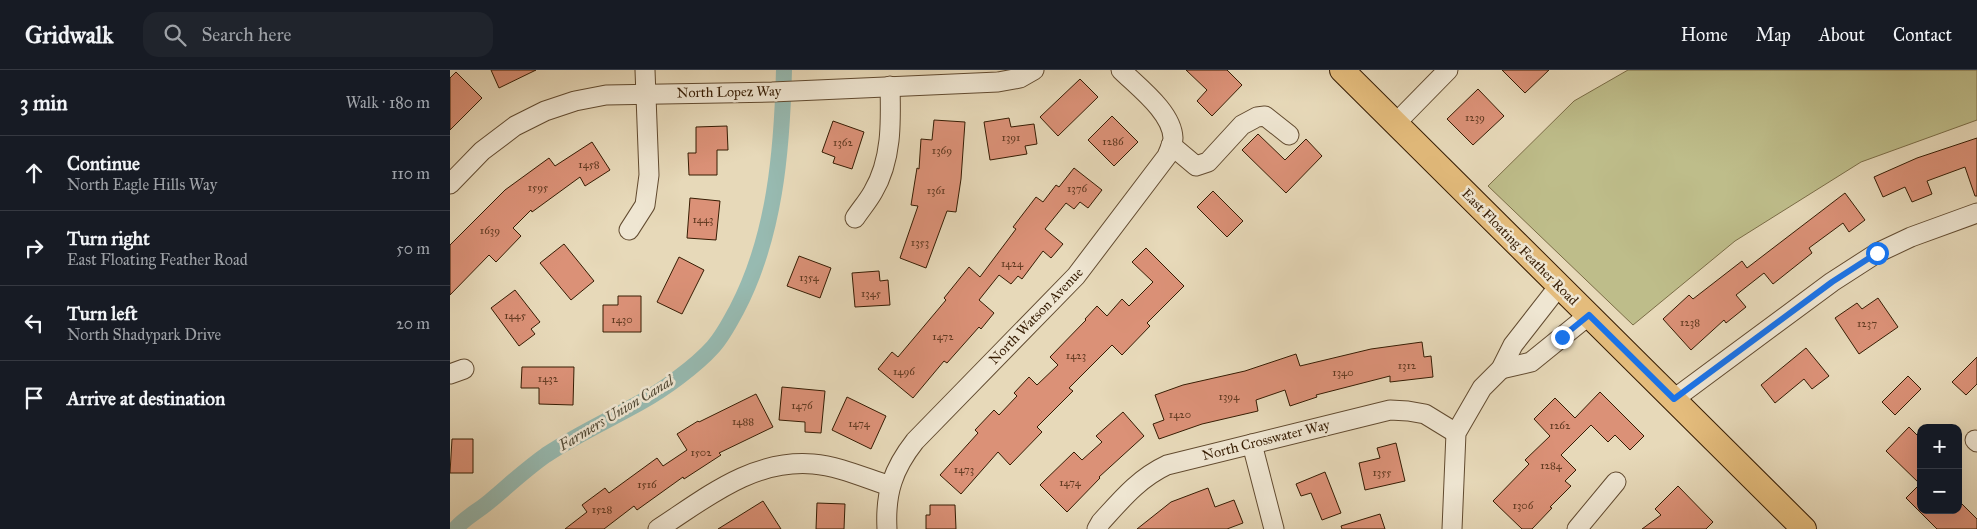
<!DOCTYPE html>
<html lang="en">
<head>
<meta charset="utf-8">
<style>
	body { margin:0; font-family:"IM FELL Great Primer",serif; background:#20242c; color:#f1f3f6 }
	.controls { position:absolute; right:15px; bottom:15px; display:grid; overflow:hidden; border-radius:10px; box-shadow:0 5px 20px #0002 }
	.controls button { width:45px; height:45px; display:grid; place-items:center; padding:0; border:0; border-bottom:1px solid #363941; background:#171b24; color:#f1f3f6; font:25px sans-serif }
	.stop { position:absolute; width:15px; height:15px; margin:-11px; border:4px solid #1a73e8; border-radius:50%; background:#fff }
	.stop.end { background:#1a73e8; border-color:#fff; box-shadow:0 1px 5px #0008 }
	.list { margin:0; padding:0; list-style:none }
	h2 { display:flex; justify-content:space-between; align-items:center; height:65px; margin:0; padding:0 20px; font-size:21px }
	h2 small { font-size:16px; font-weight:400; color:#9ea1a6 }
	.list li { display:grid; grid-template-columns:32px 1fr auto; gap:15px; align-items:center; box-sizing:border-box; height:75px; padding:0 20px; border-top:1px solid #363941 }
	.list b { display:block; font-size:19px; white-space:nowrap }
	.list p { margin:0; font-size:16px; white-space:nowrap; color:#9ea1a6 }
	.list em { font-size:16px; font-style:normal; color:#9ea1a6 }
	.icon { flex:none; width:28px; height:28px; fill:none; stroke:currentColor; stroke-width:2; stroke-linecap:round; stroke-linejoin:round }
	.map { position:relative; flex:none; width:1527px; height:459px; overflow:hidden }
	header { display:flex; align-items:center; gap:30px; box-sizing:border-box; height:70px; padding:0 25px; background:#171b24; border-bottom:1px solid #363941 }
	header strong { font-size:24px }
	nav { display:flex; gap:28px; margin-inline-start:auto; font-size:18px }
	.search { width:350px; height:45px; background:#20242c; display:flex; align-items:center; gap:12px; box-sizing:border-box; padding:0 18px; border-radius:15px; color:#9ea1a6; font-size:19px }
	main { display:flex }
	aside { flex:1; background:#171b24 }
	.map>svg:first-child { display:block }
</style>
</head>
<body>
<header>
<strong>Gridwalk</strong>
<div class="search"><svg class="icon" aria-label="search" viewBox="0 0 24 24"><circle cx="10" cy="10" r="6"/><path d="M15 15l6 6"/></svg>Search here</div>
<nav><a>Home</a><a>Map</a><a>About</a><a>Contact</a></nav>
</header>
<main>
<aside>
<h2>3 min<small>Walk · 180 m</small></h2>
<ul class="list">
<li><svg class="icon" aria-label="ahead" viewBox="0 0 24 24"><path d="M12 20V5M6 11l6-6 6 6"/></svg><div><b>Continue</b><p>North Eagle Hills Way</p></div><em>110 m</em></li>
<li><svg class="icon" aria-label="right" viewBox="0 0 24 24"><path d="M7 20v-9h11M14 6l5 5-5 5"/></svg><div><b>Turn right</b><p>East Floating Feather Road</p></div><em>50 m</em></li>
<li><svg class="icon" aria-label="left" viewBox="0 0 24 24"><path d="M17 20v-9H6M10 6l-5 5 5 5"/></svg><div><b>Turn left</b><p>North Shadypark Drive</p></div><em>20 m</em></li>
<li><svg class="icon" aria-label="arrive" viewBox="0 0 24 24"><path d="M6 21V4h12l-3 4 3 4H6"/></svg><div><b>Arrive at destination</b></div></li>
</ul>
</aside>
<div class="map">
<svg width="1527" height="459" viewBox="0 0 1527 459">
	<rect width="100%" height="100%" fill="#e7d9b9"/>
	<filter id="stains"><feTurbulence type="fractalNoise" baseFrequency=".004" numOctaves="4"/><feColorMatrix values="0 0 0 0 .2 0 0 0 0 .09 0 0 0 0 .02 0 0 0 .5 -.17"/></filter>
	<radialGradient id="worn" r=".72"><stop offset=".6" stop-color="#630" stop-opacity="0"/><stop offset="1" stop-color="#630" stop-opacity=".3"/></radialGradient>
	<path fill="#bebd8a" stroke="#7a6c46" d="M1178,0H1527V50L1411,92L1285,171L1183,255L1038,116L1124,31Z"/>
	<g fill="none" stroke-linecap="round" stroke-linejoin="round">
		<path stroke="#97bab1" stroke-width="16" d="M5,459C17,446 27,442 40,431C58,416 76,399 96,385C126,365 159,350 191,332C213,320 246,296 263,277C273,266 280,252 287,239C325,166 332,81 334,0"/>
	</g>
	<g fill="#db9177" stroke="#361c03">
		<path d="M41,0H86L49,18Z"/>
		<path d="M736,0H777L792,15L762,46L747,31L757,20Z"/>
		<path d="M1052,0H1099L1075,23Z"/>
		<path d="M6,2L32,28L0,60V8Z"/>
		<path d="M630,9L648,27L608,66L590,47Z"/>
		<path d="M1028,19L1054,46L1023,75L997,49Z"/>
		<path d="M662,46L688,72L664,96L638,70Z"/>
		<path d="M559,48L561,57L584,54L587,74L575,76L577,84L540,90L534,52Z"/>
		<path d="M484,50L515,52L511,109L506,142L497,141L476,198L450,188L468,136L461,135L467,98L469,99L471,69L482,70Z"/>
		<path d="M383,51L414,62L402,99L383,93L385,87L372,82Z"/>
		<path d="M277,56L278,80H267V105H239L238,83H246V57Z"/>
		<path d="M808,64L835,90L856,69L872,86L836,123L792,80Z"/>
		<path d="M1527,68V126H1525L1515,97L1477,111L1482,124L1462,132L1455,117L1433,127L1424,107L1467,88Z"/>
		<path d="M142,72L160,100L135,116L130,107L82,142L81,140L63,158L71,166L46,192L39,185L0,225V175L55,120L99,88L105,96Z"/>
		<path d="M624,98L652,120L638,138L630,132L624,139L616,133L595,159L613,174L601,188L593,181L572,209L568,206L561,214L549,205L529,230L544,243L531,259L529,257L497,293L494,291L463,328L428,299L442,282L448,287L496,230L494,228L519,197L530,207L566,159L563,157L586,127L593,132L606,115L609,117Z"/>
		<path d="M763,121L793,151L777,167L747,137Z"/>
		<path d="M1395,123L1415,150L1399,162L1393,153L1359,178L1362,183L1323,214L1314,203L1286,225L1296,237L1276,253L1274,250L1241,280L1213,249L1239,225L1243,229L1292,191L1297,198Z"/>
		<path d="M240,128L270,131L266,170L237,168Z"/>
		<path d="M114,174L144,211L121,230L90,193Z"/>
		<path d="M696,178L734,216L697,253L700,256L672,285L662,275L619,318L623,321L587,357L592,362L560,395L548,382L511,424L490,405L528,363L525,360L544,340L549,345L567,326L564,323L579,307L587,315L608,295L600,287L636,250L635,249L647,236L657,246L672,229L679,236L703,212L682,192Z"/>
		<path d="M349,186L381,198L370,228L337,216Z"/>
		<path d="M229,187L254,200L232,244L207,232Z"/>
		<path d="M429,201L430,211L438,210L440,235L405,237L402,203Z"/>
		<path d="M65,220L90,252L81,259L85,264L69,276L41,238Z"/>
		<path d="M168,226H191V262H153V235H168Z"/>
		<path d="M1428,228L1448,257L1409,284L1385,248L1407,233L1412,239Z"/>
		<path d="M972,272L974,287L981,286L983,307L940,312V306L866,325L867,327L840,336L835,320L806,330L808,341L752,354L709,369L703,354L714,350L705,325L733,315L795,301L846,284L850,296L921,279Z"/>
		<path d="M1356,278L1379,306L1362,319L1354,309L1325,333L1311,315Z"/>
		<path d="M1527,287V314L1516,325L1502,312Z"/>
		<path d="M72,297H124L123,335L89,334V318H71Z"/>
		<path d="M1458,306L1471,319L1445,345L1432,332Z"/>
		<path d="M332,317L375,321L371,363L355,362V352L329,350Z"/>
		<path d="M1150,322L1194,366L1180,380L1165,365L1158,372L1141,355L1111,385L1126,400L1115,411L1121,416L1100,437L1102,438L1082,459H1072L1043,431L1079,394L1075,390L1100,366L1084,349L1105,328L1125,348Z"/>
		<path d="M306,324L323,357L269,383L271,385L234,409L233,407L187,440L184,436L154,459H115L137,442L132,435L155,418L159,423L207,388L213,396L237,380L227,364L248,351L249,352Z"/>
		<path d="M397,327L436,346L421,379L382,360Z"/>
		<path d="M673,342L694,366L649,407L650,408L617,442L590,415L624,382L632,390L652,372L646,366Z"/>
		<path d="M1459,357L1471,369V440H1508V430L1527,449V459H1487L1456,428L1470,414L1436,381Z"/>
		<path d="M2,369H23V403H0Z"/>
		<path d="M946,373L955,411L915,420L909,393L930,388L927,378Z"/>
		<path d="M875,402L891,443L872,450L861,423L851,426L846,414Z"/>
		<path d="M1228,416L1263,452L1256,459H1192L1211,445L1205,439Z"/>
		<path d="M758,418L765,437L784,430L793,453L777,459H687L721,432Z"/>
		<path d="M313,431L331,459H268Z"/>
		<path d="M367,433L395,434L394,459H366Z"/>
		<path d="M480,435H505L506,459H476V445H480Z"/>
		<path d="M930,444L935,459H892L891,456Z"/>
	</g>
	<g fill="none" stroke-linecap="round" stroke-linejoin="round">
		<defs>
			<g id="minor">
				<path d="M945,54L998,0"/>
				<path d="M721,75L746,96L758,92L792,55L807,47L815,46L839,65"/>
				<path d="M0,114L32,81L65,56L95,41L125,31L156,25L322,22L548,12L570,8L584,0"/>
				<path d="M405,148C411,139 418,131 423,122C442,90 441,52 440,16"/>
				<path d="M179,160L195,135L199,105L195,0"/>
				<path d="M1051,299L1081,292L1139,245"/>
				<path d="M0,304L14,299"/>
				<path d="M1224,329L1382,212L1427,183L1461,167L1527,143"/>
				<path d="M1525,370L1527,372"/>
				<path d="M802,374L824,459"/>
				<path d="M208,459C256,428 302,389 363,394C389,396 415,408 440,416"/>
				<path d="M437,459C435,423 443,399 465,371L626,206L717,86C719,80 723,74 723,68C722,42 688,17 671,0"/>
				<path d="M647,459L651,452C671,430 689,408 717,395L940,340L958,341L975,344L1006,363"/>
				<path d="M1002,459L1006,363L1032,318L1051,299L1063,275L1109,216"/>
				<path d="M1127,459L1166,412"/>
			</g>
			<path id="major" d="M892,0L1354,459"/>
		</defs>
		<use href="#minor" stroke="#624b30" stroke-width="21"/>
		<use href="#major" stroke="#361c03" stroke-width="26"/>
		<use href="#minor" stroke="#efe6d2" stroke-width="19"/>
		<use href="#major" stroke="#e4bc7c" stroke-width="24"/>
	</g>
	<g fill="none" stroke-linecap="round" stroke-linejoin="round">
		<path stroke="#1a73e8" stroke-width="6" d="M1112,267L1139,245L1224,329L1382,212L1427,183"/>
	</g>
	<g text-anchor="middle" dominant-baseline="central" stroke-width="5" stroke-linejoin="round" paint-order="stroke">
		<g font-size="11" fill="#5f3920">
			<text x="1025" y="47">1239</text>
			<text x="561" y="67">1391</text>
			<text x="663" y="71">1286</text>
			<text x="393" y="72">1362</text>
			<text x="492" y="80">1369</text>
			<text x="139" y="94">1458</text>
			<text x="88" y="117">1595</text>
			<text x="627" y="118">1376</text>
			<text x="486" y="120">1361</text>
			<text x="253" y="149">1443</text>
			<text x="40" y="160">1639</text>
			<text x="470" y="172">1353</text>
			<text x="562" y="193">1424</text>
			<text x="359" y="207">1354</text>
			<text x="421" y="223">1345</text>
			<text x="65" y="245">1445</text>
			<text x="172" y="249">1430</text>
			<text x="1240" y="252">1238</text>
			<text x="1417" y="253">1237</text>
			<text x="493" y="266">1472</text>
			<text x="626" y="285">1423</text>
			<text x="957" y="295">1312</text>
			<text x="454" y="301">1496</text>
			<text x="893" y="302">1340</text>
			<text x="98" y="308">1432</text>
			<text x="779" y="326">1394</text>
			<text x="352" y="335">1476</text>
			<text x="730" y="344">1420</text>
			<text x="293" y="351">1488</text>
			<text x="409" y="353">1474</text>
			<text x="1110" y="355">1262</text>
			<text x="251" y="382">1502</text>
			<text x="1101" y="395">1284</text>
			<text x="514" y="399">1473</text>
			<text x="932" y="402">1355</text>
			<text x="620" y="412">1474</text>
			<text x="197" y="414">1516</text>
			<text x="1073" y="435">1306</text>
			<text x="152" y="439">1528</text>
		</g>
		<g font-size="14" fill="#361c03" stroke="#efe6d2">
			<text transform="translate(279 22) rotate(-1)">North Lopez Way</text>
			<text transform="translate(1070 177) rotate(45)">East Floating Feather Road</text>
			<text transform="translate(586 246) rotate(-46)">North Watson Avenue</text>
			<text transform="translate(816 370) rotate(-14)">North Crosswater Way</text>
		</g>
		<g font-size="15" font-style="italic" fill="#534b37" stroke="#efe6d2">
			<text transform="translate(166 343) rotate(-31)">Farmers Union Canal</text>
		</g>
	</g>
	<rect width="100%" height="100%" filter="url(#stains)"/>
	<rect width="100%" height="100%" fill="url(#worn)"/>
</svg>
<div class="controls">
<button>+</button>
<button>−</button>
</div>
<div class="stop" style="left:1427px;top:183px"></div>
<div class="stop end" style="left:1112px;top:267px"></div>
</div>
</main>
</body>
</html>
